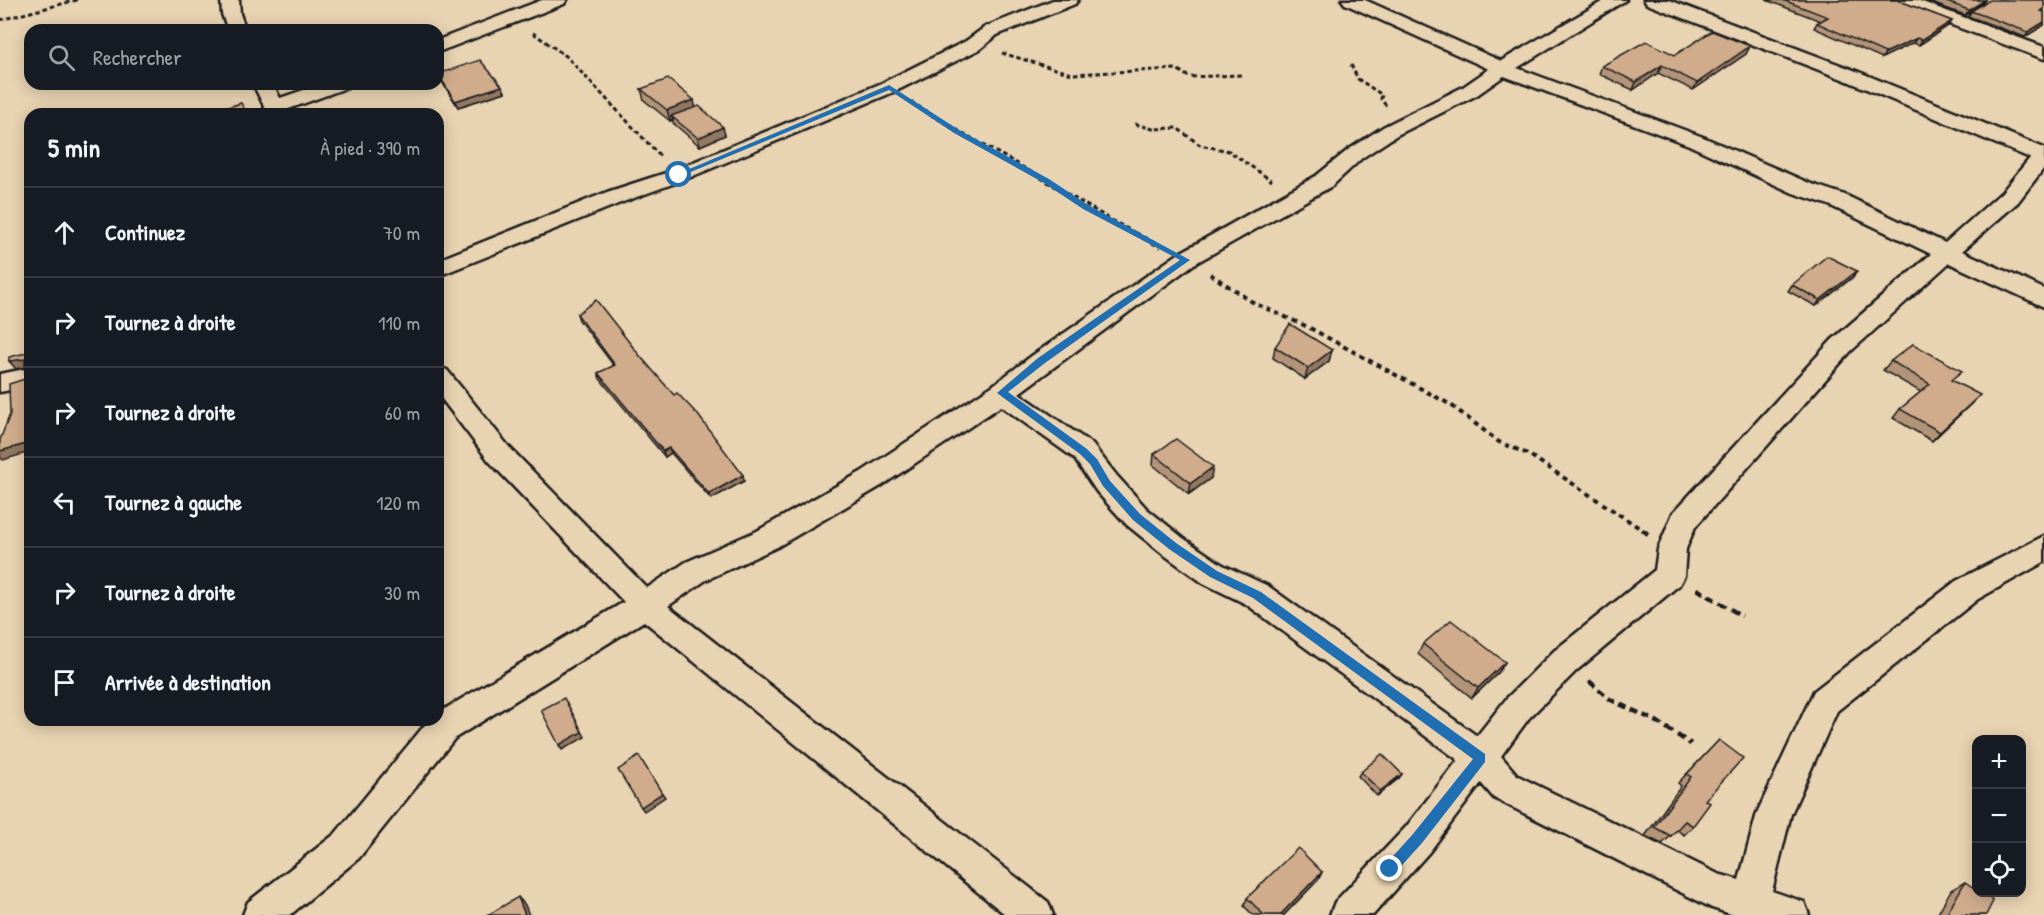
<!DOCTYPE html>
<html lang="fr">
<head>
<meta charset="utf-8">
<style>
	body { margin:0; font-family:"Patrick Hand",sans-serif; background:#242831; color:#f1f3f6 }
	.controls { position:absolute; right:18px; bottom:18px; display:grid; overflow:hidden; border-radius:12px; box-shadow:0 3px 15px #0003 }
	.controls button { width:54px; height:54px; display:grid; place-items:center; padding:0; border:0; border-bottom:2px solid #363941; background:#171b24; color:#f1f3f6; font:30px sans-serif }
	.stop { position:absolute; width:18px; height:18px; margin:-14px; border:4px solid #1f6fb2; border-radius:50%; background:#fff }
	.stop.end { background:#1f6fb2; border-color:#fff; box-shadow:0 2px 6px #0008 }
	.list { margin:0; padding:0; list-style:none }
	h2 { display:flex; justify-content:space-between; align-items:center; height:78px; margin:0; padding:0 24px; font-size:26px }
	h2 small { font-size:20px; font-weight:400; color:#9ea1a6 }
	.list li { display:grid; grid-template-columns:39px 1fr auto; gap:18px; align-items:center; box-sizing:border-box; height:90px; padding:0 24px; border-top:2px solid #363941 }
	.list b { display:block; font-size:22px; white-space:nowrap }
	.list em { font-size:20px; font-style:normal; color:#9ea1a6 }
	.icon { flex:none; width:33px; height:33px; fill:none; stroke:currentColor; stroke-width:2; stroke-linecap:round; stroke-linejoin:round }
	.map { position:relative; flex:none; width:2044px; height:915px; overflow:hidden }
	.search { position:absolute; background:#171b24; box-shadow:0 3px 15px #0003; left:24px; top:24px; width:420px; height:66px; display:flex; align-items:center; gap:15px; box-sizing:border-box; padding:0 21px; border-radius:18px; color:#9ea1a6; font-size:22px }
	.panel { position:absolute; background:#171b24; box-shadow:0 3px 15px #0003; left:24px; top:108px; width:420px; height:618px; border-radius:18px }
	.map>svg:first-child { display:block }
</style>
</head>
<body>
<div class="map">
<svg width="2044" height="915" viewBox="0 0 2044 915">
	<rect width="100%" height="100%" fill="#e8d3b2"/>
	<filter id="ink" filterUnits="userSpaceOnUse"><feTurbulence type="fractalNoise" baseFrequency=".0167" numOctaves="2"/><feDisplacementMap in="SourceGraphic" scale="12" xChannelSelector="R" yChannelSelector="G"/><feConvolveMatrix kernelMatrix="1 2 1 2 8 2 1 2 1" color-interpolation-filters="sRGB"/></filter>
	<g filter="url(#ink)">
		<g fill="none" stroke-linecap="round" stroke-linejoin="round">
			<defs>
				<g id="street">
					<path d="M221,0H239L240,14L246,30H228L222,14Z"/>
					<path d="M542,0H567L564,4L438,52V40Z"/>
					<path d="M1053,0H1078L1075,4L997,35L980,49L896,91L686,179L623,202L438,276V260L607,192L672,171L882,83L966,41L985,27Z"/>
					<path d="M1342,0H1365L1501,61L1605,0H1626L1517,68L1703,137L1809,183L1845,195L1945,243L2002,192L2030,158L1845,80L1647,4L1644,0H1669L1859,72L2044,148V168L2018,202L1962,251L2044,289V307L1949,263L1850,352L1695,527L1686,549L1684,576L1679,585L1576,671L1529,718L1501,756L1518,776L1718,874L1739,880L1757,813L1814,691L1956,581L2044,536V562L1978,599L1837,711L1791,814L1772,891L1804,902L1809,915H1734L1712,908L1494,798L1481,783L1430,851L1373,915H1330L1335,902L1406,827L1458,760L1246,604L1203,583L1163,554L1127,525L1097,492L1074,458L1001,406L881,486L777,547L706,580L668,606L1048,902L1053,915H1006L644,621L455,738L359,858L290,915H243L248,902L335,834L429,720H438V713L624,602L489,461L438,394V367L447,370L509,447L647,588L686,562L757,531L861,472L992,386L1033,355L1178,254L1316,176L1348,150L1383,127L1463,87L1489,69L1345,4ZM1504,76L1689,145L1793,193L1829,205L1931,254L1832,340L1673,513L1658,549L1655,570L1554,651L1507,698L1477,736L1268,586L1223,565L1183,538L1147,509L1117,476L1092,444L1019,393L1194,264L1332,186L1362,158L1397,135L1477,95Z"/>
					<path d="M1892,0H1917L2044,47V59L1895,4Z"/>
					<path d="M253,84H273L280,98L321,84H349L346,88L286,110L288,114H268Z"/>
					<path d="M30,368V386L0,392V374Z"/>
				</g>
			</defs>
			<use href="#street" stroke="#1c1c1c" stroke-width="5"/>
			<g stroke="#1c1c1c" stroke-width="3" stroke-dasharray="4.5 3" stroke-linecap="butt">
				<path d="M0,20L77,0"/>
				<path d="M533,33L566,56L661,157"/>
				<path d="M1002,53L1072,74L1177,69L1189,77L1241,75"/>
				<path d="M1351,65L1358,79L1382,95L1381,99L1387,107"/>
				<path d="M911,102C949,126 987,147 1026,169C1063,191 1099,214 1137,234"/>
				<path d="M1135,124L1153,129L1177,128L1200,145L1229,151L1272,181"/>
			</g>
			<g stroke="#1c1c1c" stroke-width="4" stroke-dasharray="5 4.5" stroke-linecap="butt">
				<path d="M1135,233L1161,247"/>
				<path d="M1210,274L1254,303L1308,327L1451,405L1499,442L1528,454L1647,533"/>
			</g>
			<g stroke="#1c1c1c" stroke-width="4.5" stroke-dasharray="8 5" stroke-linecap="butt">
				<path d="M1645,532L1648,534"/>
				<path d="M1697,589L1742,616"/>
				<path d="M1589,681L1611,700L1656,721L1691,744"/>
			</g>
			<use href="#street" fill="#e8d3b2" fill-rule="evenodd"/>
		</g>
		<g fill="#b39479" stroke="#1c1c1c" stroke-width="1.5">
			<path d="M1766,0H1897L1952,21L1948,26L1919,45L1913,43L1882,58L1814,28L1817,23L1821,21Z"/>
			<path d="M1923,0H1985L1982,4L2044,0V25L2025,37L1968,16L1971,12L1965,15Z"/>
			<path d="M1750,46L1746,54L1693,90L1658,73L1633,90L1599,74L1602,66L1675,55Z"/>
			<path d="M438,74L502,86L505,92L458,107L440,79Z"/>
			<path d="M641,89L695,107L725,135L700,146L673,123V120L670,121L644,100Z"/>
			<path d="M1857,271L1853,277L1816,306L1788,291L1792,285Z"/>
			<path d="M577,314L640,356L744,481L711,499L671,453L665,457L600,379L598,373L614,366L579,320Z"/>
			<path d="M1275,347L1332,350L1329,361L1305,379L1273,358Z"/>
			<path d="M1891,361L1953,381L1971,404L1932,441L1893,418L1900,409L1921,392L1883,370Z"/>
			<path d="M1154,454L1211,478L1189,494L1153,465Z"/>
			<path d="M1423,644L1505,662L1499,672L1472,698L1418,654Z"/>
			<path d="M1719,740L1705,800L1693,826L1684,835L1677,830L1662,844L1645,836L1681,786L1678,783Z"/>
			<path d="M1361,772L1402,774L1399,778L1377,796L1358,776Z"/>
			<path d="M1322,872L1318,880L1284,915H1253L1244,906L1247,898Z"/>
			<path d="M1965,882L1986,915H1937L1951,890Z"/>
		</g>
		<g fill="#927863" stroke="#1c1c1c" stroke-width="1.5">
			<path d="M1985,0L1982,4L1965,15L1969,10Z"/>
			<path d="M1952,21L1948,26L1919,45L1922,40Z"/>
			<path d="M2044,22V25L2025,37L2028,32Z"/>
			<path d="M1917,38L1913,43L1882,58L1885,53Z"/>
			<path d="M1750,46L1746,54L1693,90L1697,83Z"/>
			<path d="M1662,65L1658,73L1633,90L1636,82Z"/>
			<path d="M502,86L505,92L458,107L455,101Z"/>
			<path d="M694,100L696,111L671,116L673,120L670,121L667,110Z"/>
			<path d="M723,127L725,135L700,146L698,138Z"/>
			<path d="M1857,271L1853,277L1816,306L1820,300Z"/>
			<path d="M1332,350L1329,361L1305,379L1308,368Z"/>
			<path d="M25,359L30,366L16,369L9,361Z"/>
			<path d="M1980,395L1971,404L1932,441L1940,432Z"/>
			<path d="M438,397H439L443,404L438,406Z"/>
			<path d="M30,443V452L3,460L0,457V451Z"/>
			<path d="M669,448L671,453L665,457L663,451Z"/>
			<path d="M1213,467L1211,478L1189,494L1191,483Z"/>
			<path d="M743,475L744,481L711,499L709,494Z"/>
			<path d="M1505,662L1499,672L1472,698L1478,688Z"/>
			<path d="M567,703L585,737L562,750L559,745Z"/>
			<path d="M1402,774L1399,778L1377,796L1380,791Z"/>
			<path d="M662,793L665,797L644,811L641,807Z"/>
			<path d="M1322,872L1318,880L1284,915H1280Z"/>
			<path d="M518,897L525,905L529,915H525Z"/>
		</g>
		<g fill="#d0ac8d" stroke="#1c1c1c" stroke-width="1.5">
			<path d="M1783,0H1897L1952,21L1922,40L1917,38L1885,53L1817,23L1828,17Z"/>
			<path d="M1941,0H1985L1969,10Z"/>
			<path d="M1990,0H2044V9L2041,11L2044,12V22L2028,32L1971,11Z"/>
			<path d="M1712,31L1750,46L1697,83L1662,65L1636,82L1602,66L1646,41L1675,55Z"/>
			<path d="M480,60L502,86L455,101L438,74Z"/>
			<path d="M668,79L694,100L667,110L641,89Z"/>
			<path d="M241,103L247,114H206Z"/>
			<path d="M699,106L723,127L698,138L671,116Z"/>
			<path d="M1827,256L1857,271L1820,300L1792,285Z"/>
			<path d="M596,300L640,356L674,395L677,393L698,415L743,475L709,494L669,448L663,451L598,373L615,365L577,314Z"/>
			<path d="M1290,324L1332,350L1308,368L1275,347Z"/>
			<path d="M1913,344L1962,371L1951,380L1980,395L1940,432L1900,409L1930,384L1891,361Z"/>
			<path d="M30,352V443L0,451V440L10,414L9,384L25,379V359L9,361V357Z"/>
			<path d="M1176,439L1213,467L1191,483L1154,454Z"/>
			<path d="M1451,620L1505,662L1478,688L1423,644Z"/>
			<path d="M564,698L582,732L559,745L541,710Z"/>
			<path d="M1719,740L1743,758L1705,800L1710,803L1693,826L1685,821L1671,836L1654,827L1691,777L1687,774Z"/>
			<path d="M1382,754L1402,774L1380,791L1361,772Z"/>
			<path d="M639,756L662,793L641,807L618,770Z"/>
			<path d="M1298,848L1322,872L1280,915H1264L1247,898Z"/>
			<path d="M1965,882L1977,890V892H1981L1993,901L1986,915H1949L1947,914Z"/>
			<path d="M518,897L525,915H488Z"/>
		</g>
	</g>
	<path fill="#1f6fb2" d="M889,85L959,130L1049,179L1088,205L1190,260L1045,363L1008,392L1087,449L1097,459L1110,481L1140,514L1176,543L1217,571L1261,592L1485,754V762L1422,843L1394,874L1390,876L1385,874L1383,869L1385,865L1413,834L1473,759L1253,598L1210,577L1169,549L1133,520L1103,486L1090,464L1080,454L997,393L1038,358L1180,260L1083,209L1044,183L954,133L889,90L681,176L675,175Z"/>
</svg>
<div class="controls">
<button>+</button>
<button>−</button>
<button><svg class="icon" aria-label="locate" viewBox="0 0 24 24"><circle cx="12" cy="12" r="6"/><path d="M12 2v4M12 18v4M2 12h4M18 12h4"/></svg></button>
</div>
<div class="stop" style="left:679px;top:175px"></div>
<div class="stop end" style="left:1390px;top:869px"></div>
<div class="search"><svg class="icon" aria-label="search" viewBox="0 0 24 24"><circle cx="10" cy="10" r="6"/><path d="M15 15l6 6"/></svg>Rechercher</div>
<section class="panel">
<h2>5 min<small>À pied · 390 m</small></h2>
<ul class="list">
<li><svg class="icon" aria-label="ahead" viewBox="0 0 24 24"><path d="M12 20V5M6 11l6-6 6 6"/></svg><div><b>Continuez</b></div><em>70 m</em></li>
<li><svg class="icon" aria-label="right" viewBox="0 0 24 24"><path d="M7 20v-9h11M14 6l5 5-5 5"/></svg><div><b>Tournez à droite</b></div><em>110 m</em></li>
<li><svg class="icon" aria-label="right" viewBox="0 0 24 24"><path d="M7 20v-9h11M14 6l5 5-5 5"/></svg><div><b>Tournez à droite</b></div><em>60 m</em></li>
<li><svg class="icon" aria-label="left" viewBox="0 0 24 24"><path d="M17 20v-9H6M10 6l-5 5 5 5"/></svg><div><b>Tournez à gauche</b></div><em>120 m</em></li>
<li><svg class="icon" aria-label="right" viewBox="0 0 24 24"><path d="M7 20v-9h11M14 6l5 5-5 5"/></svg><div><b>Tournez à droite</b></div><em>30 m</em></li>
<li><svg class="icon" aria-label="arrive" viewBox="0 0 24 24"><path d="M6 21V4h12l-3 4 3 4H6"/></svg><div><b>Arrivée à destination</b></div></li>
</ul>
</section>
</div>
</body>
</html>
